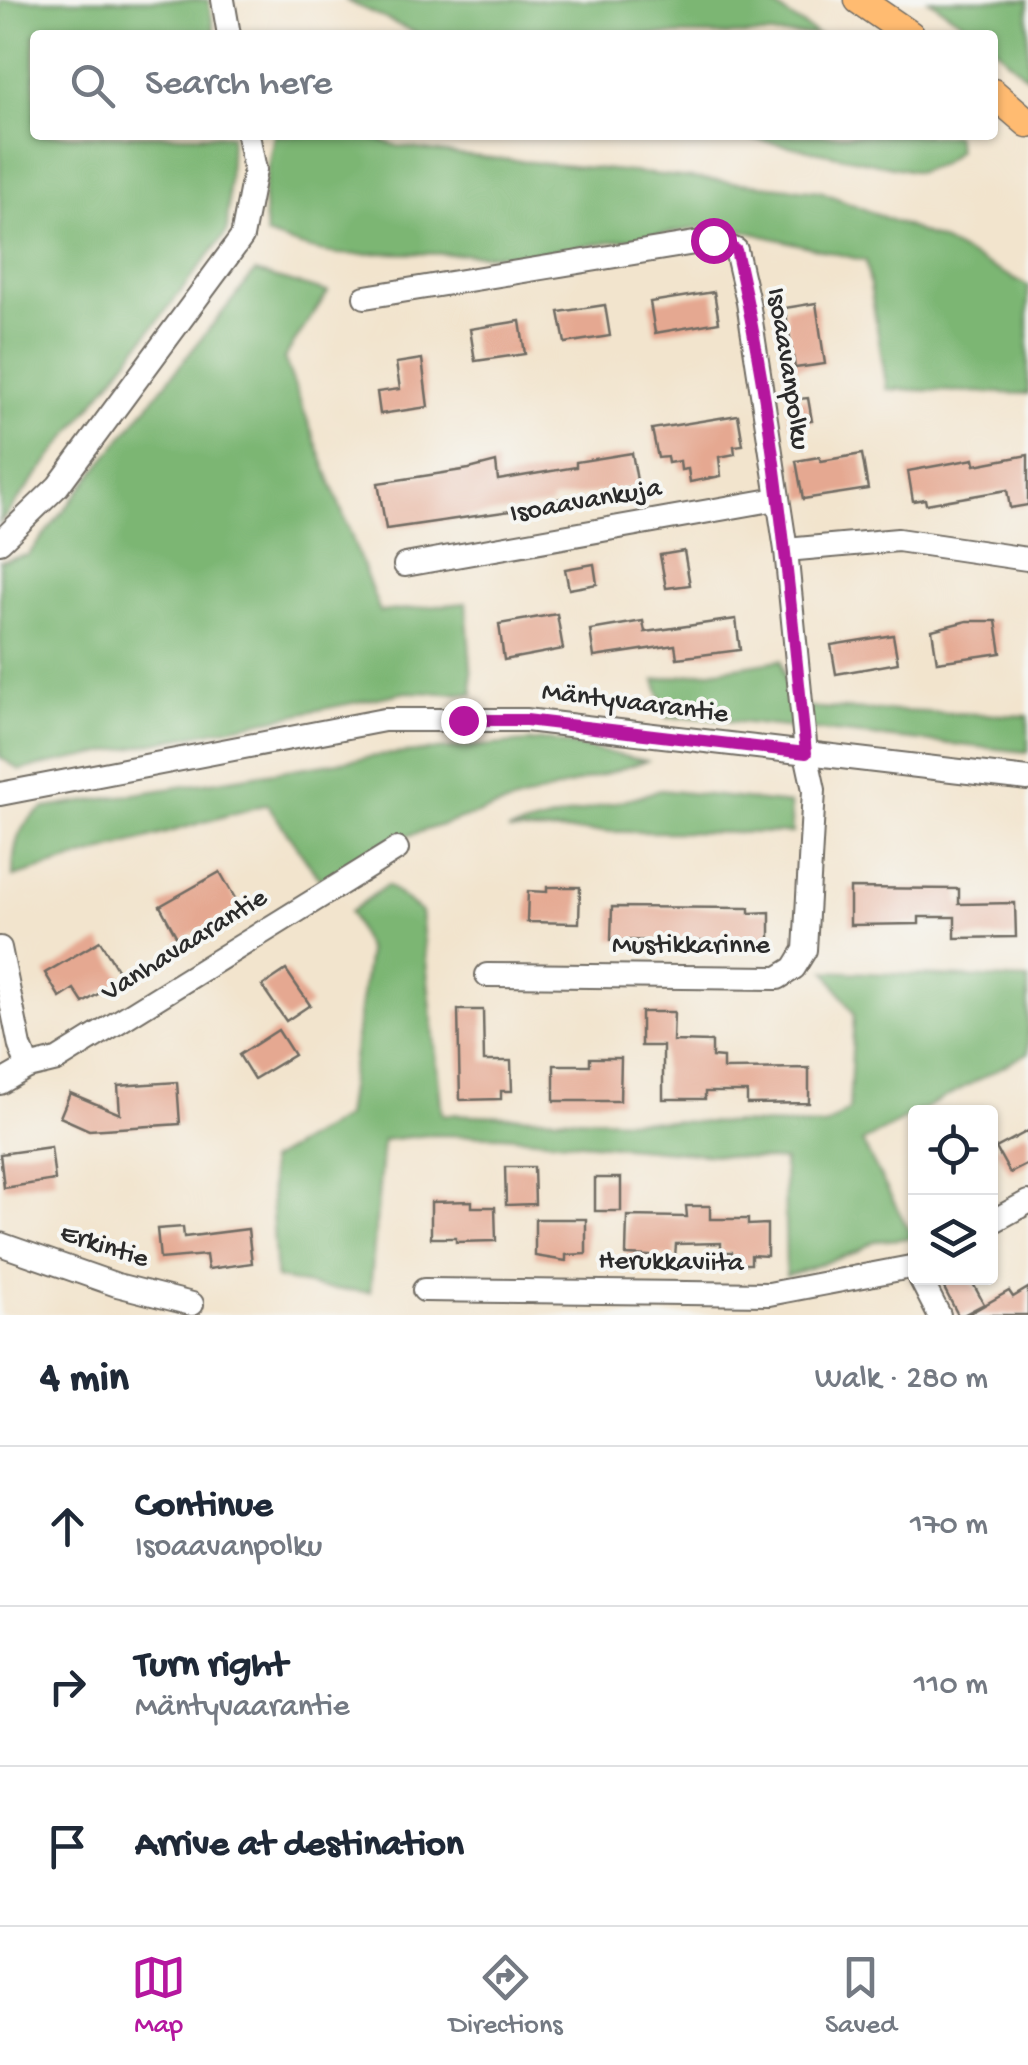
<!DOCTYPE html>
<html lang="en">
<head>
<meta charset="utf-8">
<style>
	body { margin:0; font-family:"Gochi Hand",sans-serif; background:#f6f6f7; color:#1f2937 }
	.controls { position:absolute; right:30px; bottom:30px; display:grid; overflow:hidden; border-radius:10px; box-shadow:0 2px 8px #0004 }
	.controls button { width:90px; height:90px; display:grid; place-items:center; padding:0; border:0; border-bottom:2px solid #e0e1e3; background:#fff; color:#1f2937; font:50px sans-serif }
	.stop { position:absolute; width:30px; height:30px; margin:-22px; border:8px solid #b5179e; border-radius:50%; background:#fff }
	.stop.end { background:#b5179e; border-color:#fff; box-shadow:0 2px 10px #0008 }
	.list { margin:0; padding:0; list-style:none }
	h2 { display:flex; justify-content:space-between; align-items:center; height:130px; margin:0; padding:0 40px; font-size:42px }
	h2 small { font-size:32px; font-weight:400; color:#747a83 }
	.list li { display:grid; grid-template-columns:65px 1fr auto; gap:30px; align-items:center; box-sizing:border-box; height:160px; padding:0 40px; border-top:2px solid #e0e1e3 }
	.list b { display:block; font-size:38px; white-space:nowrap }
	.list p { margin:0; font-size:32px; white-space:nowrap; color:#747a83 }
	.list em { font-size:32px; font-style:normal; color:#747a83 }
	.icon { flex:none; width:55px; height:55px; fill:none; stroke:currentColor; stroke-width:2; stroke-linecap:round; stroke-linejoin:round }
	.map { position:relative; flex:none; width:1028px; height:1315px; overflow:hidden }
	.search { position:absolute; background:#fff; box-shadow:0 2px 8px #0004; left:30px; right:30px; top:30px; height:110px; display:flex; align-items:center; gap:25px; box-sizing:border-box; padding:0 35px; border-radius:10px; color:#747a83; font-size:38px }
	.sheet { height:610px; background:#fff }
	nav { display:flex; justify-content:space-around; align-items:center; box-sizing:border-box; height:140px; border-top:2px solid #e0e1e3; background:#fff; font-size:28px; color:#747a83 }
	nav a { display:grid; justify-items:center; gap:5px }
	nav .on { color:#b5179e }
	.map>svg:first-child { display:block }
</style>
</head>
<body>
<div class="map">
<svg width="1028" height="1315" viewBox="0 0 1028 1315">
	<rect width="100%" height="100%" fill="#f6f6f2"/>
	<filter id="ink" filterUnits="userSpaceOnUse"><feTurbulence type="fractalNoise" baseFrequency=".01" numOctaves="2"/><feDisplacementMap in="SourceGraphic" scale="20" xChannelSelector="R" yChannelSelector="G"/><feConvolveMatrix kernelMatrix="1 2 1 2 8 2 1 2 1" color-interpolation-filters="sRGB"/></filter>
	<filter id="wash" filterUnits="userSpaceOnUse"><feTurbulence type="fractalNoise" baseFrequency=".0048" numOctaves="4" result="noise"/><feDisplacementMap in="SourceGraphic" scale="40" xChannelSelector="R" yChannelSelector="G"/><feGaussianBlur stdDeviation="2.25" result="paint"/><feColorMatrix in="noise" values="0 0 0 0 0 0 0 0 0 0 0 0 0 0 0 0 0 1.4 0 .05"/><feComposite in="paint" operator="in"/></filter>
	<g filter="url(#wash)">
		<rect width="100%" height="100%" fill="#f2e4cd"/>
		<g fill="#7cb673" stroke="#54704f" stroke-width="2.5">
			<path d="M0,0H208L215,35H35V135H231L227,232L0,523Z"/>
			<path d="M345,0H765L818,35H420Z"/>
			<path d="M929,0H1028V78L993,46V35H982Z"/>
			<path d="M274,135H364L398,146L461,155L820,191L942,241L1028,286V394L887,389L866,261L720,225L526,255L379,253C333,259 309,249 266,235L263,191Z"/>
			<path d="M734,135H955L958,150L941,164L918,172Z"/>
			<path d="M255,272L328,292L284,358L380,612L466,603L473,694L407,692L20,770L0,757V561L28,555Z"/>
			<path d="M781,660L792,707L1028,716V752L690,717L667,718L655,680Z"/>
			<path d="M548,740L646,761L378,845L332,879L319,878L267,804L13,877C13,848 17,823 45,808L383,755Z"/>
			<path d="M661,790L790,804L792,833L508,831Z"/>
			<path d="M387,885L421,912L442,1114L825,1126L849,1110L854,1014L826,971L1028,980V1053L862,1142L913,1238L875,1241L856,1252L786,1276L784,1161L503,1136L429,1135L383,1140L370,1292L322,1288L276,1278L269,1161L345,1117L368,952L350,912Z"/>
		</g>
		<g id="blocks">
			<g fill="#e5a891">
				<path d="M714,292L719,322L655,333L650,302Z"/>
				<path d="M816,303L825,364L795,368L785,308Z"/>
				<path d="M605,305L610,336L565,343L559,312Z"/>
				<path d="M520,321L525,354L475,361L470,329Z"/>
				<path d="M422,359L428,407L380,414L377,392L400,389L396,363Z"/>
				<path d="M808,398L812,421L790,424L787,400Z"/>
				<path d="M738,415L743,445L734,446L735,454L719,457L721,476L690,482L688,469L681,470L680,461L668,463L667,457L658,458L652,429Z"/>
				<path d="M632,453L638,486L551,500L552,505L386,529L378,483L469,469L496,462L498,480L576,467V462Z"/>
				<path d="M862,454L868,489L803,499L796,461L819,457L821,461Z"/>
				<path d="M1028,455V505L1010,508L1007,490L926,504L925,499L913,501L908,471L974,459L975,465Z"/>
				<path d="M684,551L690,585L666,588L660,555Z"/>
				<path d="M594,564L597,584L569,589L565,569Z"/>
				<path d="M557,614L563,649L504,660L499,624Z"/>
				<path d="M736,619L740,650L677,658L675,645L594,657L590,630L643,621L645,632Z"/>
				<path d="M967,621H996L1001,653L937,662L932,630Z"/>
				<path d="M893,635L898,663L836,674L831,645Z"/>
				<path d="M220,872L240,907L179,941L160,906Z"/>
				<path d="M547,887H580L579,923L527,922L528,891L547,892Z"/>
				<path d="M850,888L959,889V904L1015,903L1016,937L955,938V917H919V924L850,925Z"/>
				<path d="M612,907L749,908V913L770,912V942L611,940Z"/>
				<path d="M100,941L123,979L83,1003L74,989L60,998L45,973Z"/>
				<path d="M286,970L310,1005L286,1021L262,986Z"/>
				<path d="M458,1010H483L484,1061H511L512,1091H501V1099L460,1100Z"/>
				<path d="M641,1012H674L673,1041L712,1042V1057L723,1058V1069L809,1068V1103L747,1104V1092H705V1099H663V1046H641Z"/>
				<path d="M278,1030L294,1055L254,1079L239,1055Z"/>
				<path d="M590,1058H621L620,1101H554V1065H590Z"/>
				<path d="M177,1082L180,1124L89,1130L60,1117L70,1093L120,1114L118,1086Z"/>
				<path d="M1028,1131V1164L1010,1173L996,1148Z"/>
				<path d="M51,1147L55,1180L4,1188L0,1154Z"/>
				<path d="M505,1167H534L535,1204L506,1205Z"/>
				<rect x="595" y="1178" width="26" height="33"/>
				<path d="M472,1201V1207H495L496,1241L456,1242V1238H431V1202Z"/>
				<path d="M686,1206H710V1219H748V1225L767,1224V1256L751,1255V1264H732V1252H721V1243L676,1244L675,1257L626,1255L627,1216L687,1217Z"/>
				<path d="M535,1219H586V1254L566,1255V1261L535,1256Z"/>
				<path d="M183,1227L184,1237L248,1229L252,1263L208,1269L206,1255L160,1259L157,1229Z"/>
				<path d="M958,1278H970L984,1304L963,1315H958L943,1286Z"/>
				<path d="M1028,1288V1315H967L1009,1291L1013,1297Z"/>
			</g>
		</g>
	</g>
	<g filter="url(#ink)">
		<use href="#blocks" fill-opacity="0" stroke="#716c64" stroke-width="2.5"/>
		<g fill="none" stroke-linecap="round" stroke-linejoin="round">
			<defs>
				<g id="minor">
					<path d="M223,0L229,35"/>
					<path d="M365,297L713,240L736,250L748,302L786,550L806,753L814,790L805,950L794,968L778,978L487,975"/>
					<path d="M0,542L58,486L242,237L255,170L248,135"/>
					<path d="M786,550L898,540L1027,559"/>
					<path d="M405,565L777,499"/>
					<path d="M0,794L384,720H526L1028,779"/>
					<path d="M0,948L20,1046L28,1067"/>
					<path d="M0,1083L28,1067L57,1060L397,849"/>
					<path d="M990,1223L1028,1202"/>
					<path d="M0,1244L117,1285L192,1304"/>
					<path d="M920,1278L939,1315"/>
					<path d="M424,1290L769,1294L916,1266"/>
				</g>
				<g id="major">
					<path d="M859,0L910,35"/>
					<path d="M993,93L1028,123"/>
				</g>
			</defs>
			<use href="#minor" stroke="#716c64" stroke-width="26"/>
			<use href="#major" stroke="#716c64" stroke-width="31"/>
			<use href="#minor" stroke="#fff" stroke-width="22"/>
			<use href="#major" stroke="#ffbb71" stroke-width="28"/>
		</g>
	</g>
	<g fill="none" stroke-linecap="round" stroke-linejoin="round" filter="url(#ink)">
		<path stroke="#b5179e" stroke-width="12" d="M463,720H526L806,753C789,588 774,412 736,250L713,240"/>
	</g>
	<g text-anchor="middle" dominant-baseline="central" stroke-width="8" stroke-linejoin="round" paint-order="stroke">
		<g font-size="28" fill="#2b2b2b" stroke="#f6f6f2">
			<text transform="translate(787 369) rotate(81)">Isoaavanpolku</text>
			<text transform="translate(586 502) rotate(-10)">Isoaavankuja</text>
			<text transform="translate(635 704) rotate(7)">Mäntyvaarantie</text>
			<text transform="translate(185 946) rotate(-32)">Vanhavaarantie</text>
			<text x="691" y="946">Mustikkarinne</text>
			<text transform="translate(104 1247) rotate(18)">Erkintie</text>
			<text transform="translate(671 1263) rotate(1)">Herukkaviita</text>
		</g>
	</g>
</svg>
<div class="controls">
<button><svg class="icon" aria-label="locate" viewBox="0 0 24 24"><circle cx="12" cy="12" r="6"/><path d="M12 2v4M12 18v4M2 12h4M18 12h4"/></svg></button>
<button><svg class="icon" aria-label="layers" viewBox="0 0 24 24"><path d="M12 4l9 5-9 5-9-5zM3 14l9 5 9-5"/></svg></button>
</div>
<div class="stop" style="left:713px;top:240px"></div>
<div class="stop end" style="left:463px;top:720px"></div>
<div class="search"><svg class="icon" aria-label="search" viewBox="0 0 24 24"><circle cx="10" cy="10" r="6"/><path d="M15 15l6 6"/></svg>Search here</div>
</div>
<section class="sheet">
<h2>4 min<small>Walk · 280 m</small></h2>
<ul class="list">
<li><svg class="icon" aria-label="ahead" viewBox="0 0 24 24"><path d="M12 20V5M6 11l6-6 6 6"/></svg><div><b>Continue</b><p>Isoaavanpolku</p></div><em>170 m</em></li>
<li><svg class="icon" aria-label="right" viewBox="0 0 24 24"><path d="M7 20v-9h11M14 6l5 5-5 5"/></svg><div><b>Turn right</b><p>Mäntyvaarantie</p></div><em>110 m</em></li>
<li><svg class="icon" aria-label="arrive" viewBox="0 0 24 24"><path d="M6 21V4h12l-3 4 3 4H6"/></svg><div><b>Arrive at destination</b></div></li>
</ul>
</section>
<nav>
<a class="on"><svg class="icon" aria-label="map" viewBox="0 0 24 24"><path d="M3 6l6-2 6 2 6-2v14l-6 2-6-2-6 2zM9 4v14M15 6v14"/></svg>Map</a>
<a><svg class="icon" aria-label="directions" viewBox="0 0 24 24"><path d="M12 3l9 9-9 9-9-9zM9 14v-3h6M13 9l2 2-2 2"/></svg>Directions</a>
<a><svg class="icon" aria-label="saved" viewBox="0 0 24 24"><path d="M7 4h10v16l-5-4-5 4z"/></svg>Saved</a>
</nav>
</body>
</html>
